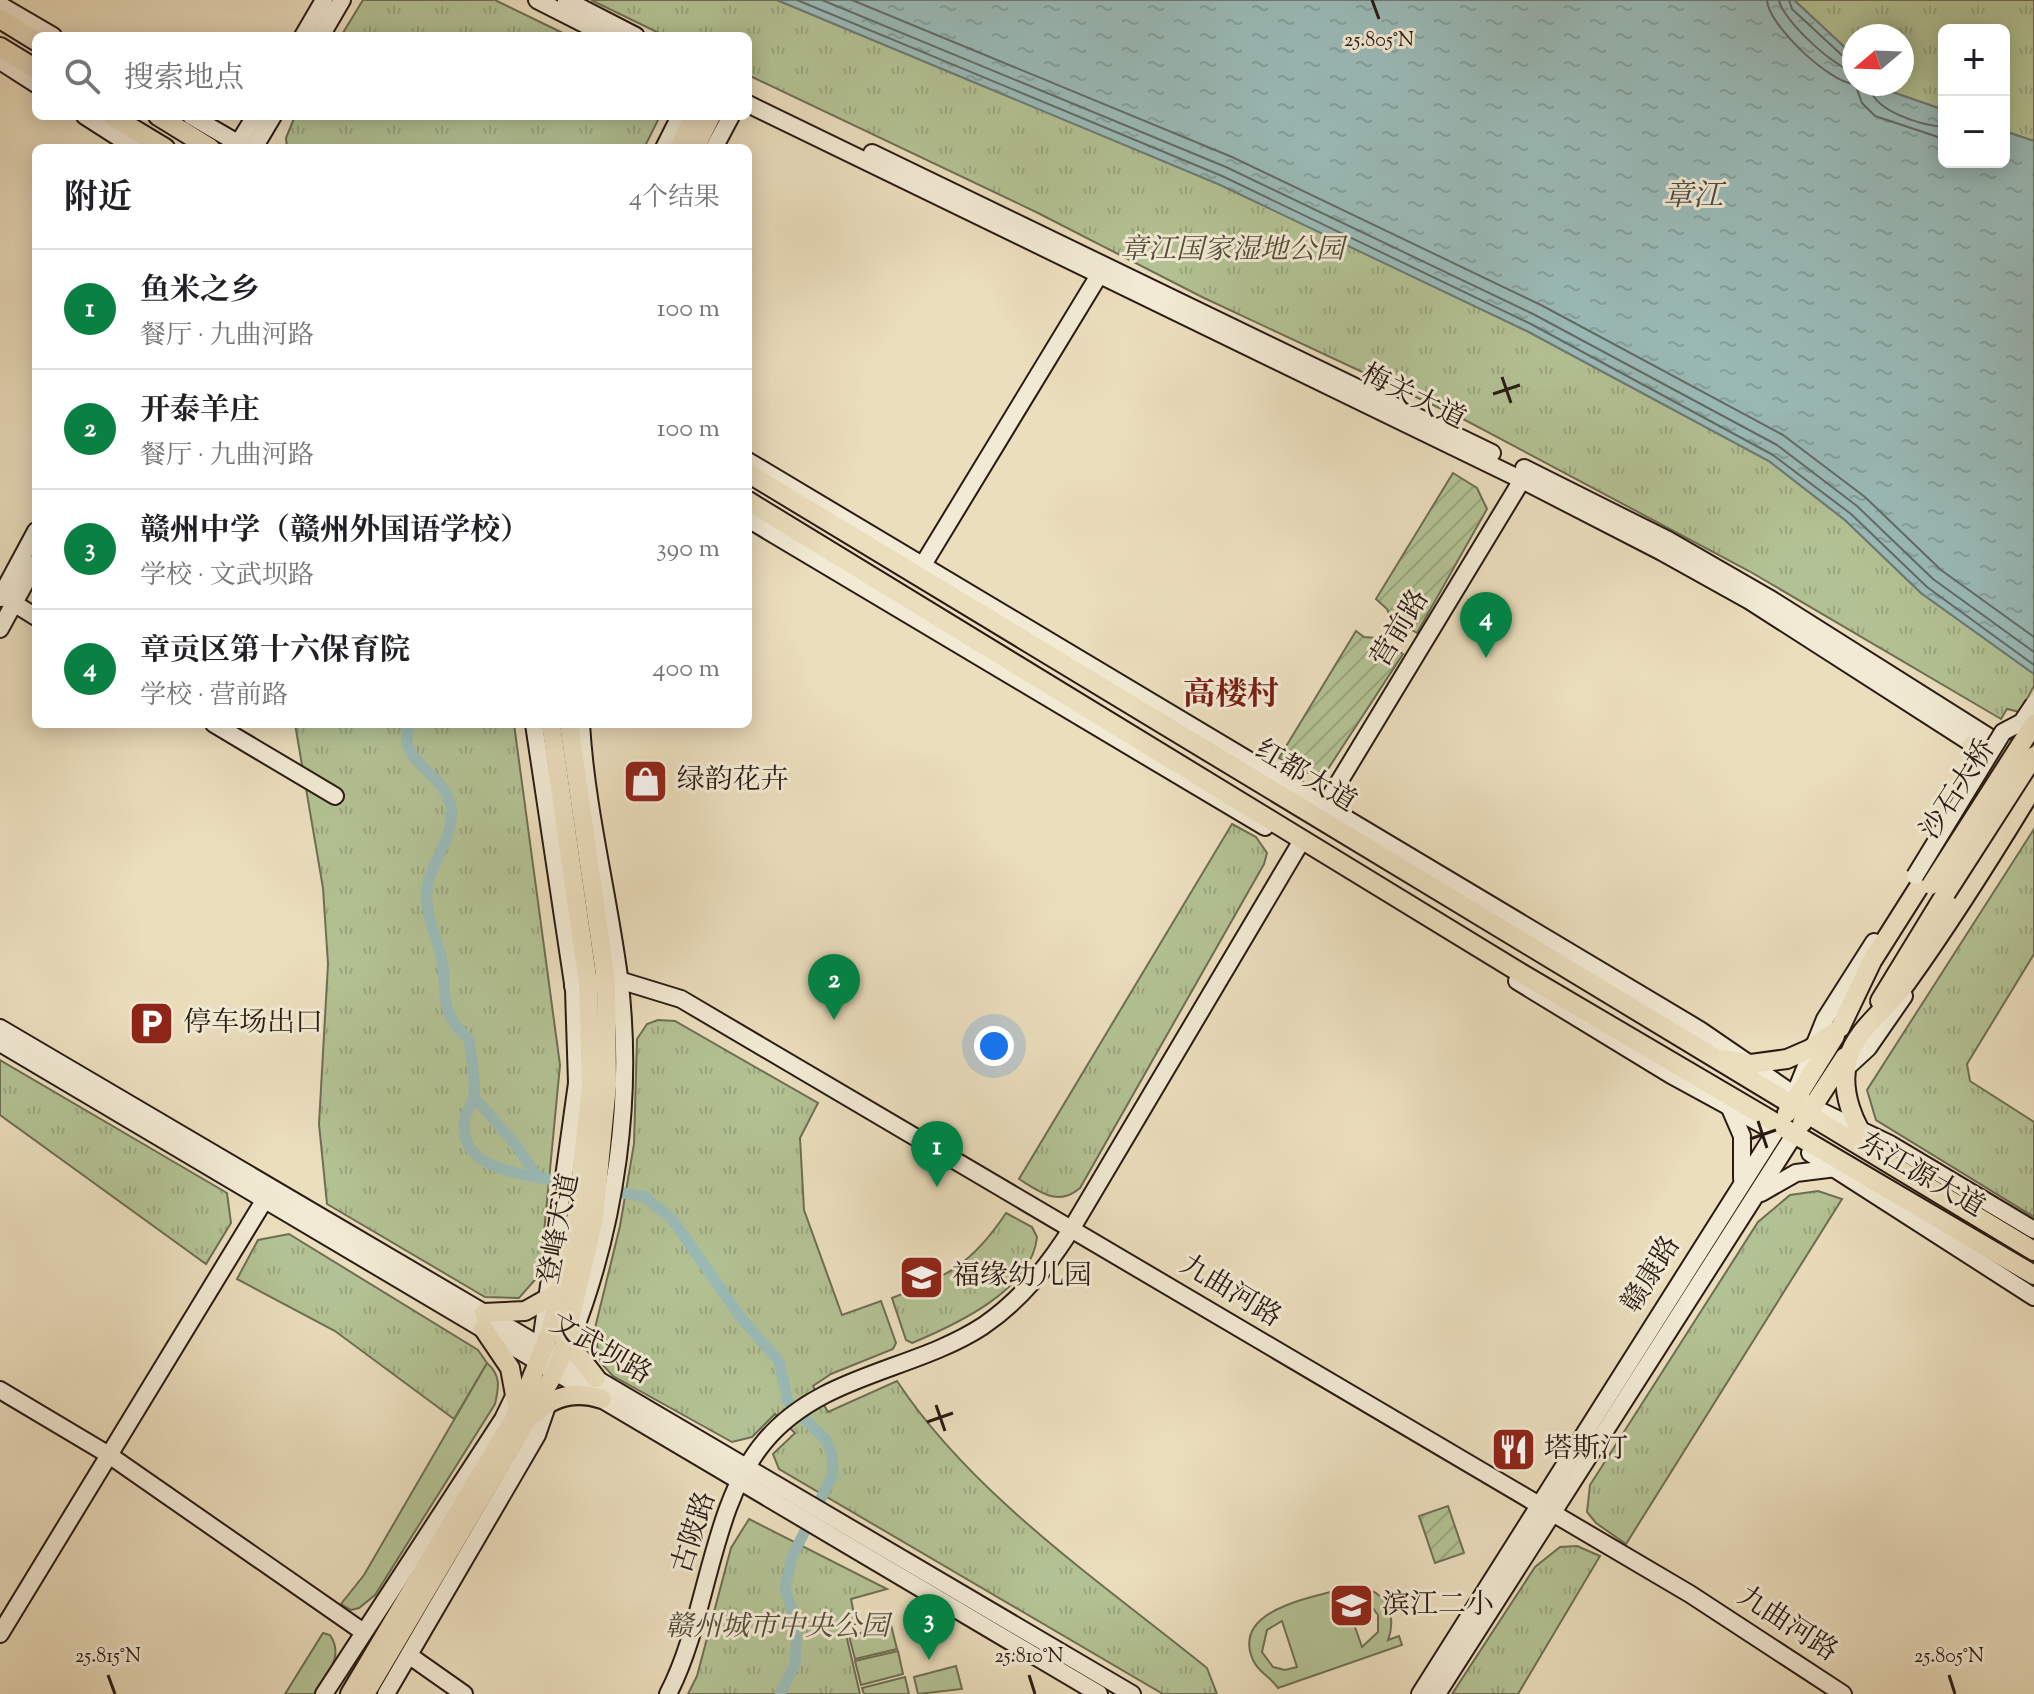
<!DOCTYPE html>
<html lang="zh">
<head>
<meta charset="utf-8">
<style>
	body { margin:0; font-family:"Sorts Mill Goudy","Noto Serif SC",serif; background:#f2f2f2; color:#202124 }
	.controls { position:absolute; right:24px; top:24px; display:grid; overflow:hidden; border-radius:12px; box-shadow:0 4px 20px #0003 }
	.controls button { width:72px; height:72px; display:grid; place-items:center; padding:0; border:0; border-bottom:2px solid #e0e0e0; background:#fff; color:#202124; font:40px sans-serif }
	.compass { position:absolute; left:1842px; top:24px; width:72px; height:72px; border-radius:50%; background:#fff; box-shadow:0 4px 20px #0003; rotate:251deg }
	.you { position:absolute; left:994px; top:1046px; width:28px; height:28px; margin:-20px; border:6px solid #fff; border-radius:50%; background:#1a73e8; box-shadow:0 0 0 12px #1a73e833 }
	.badge { display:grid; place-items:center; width:52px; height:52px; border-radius:50%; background:#0b8043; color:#fff; font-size:26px; font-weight:700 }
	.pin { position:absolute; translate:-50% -66px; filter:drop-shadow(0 2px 4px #0008) }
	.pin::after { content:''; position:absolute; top:42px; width:28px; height:24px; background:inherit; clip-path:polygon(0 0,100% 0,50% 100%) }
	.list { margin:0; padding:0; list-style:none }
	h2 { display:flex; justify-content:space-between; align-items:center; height:104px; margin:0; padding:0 32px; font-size:34px }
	h2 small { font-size:26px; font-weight:400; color:#757577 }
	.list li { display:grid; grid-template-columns:52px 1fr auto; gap:24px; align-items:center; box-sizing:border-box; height:120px; padding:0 32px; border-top:2px solid #e0e0e0 }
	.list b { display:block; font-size:30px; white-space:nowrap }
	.list p { margin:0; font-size:26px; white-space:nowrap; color:#757577 }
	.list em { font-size:26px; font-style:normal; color:#757577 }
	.icon { flex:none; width:44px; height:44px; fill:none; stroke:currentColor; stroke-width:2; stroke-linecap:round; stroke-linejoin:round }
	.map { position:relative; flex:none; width:2034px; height:1694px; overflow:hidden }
	.search { position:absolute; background:#fff; box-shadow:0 4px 20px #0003; left:32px; top:32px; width:720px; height:88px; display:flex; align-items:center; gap:20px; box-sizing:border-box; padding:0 28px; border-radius:12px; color:#757577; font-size:30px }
	.panel { position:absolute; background:#fff; box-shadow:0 4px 20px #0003; left:32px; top:144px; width:720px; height:584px; border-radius:12px }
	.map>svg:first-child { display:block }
</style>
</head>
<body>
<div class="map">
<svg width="2034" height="1694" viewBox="0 0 2034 1694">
	<defs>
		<pattern id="park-tufts" width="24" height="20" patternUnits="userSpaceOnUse" patternTransform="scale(2)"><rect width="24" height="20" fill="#b3c294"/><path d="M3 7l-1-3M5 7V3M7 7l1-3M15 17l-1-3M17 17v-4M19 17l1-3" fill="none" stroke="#9aa67f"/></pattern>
		<pattern id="garden-furrows" width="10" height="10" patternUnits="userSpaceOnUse" patternTransform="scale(2)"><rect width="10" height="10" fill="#b3c294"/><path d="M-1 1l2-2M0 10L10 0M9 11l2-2" fill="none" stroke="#9aa67f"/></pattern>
		<pattern id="water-ripples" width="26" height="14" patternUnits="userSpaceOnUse" patternTransform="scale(2)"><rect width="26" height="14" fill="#9abbb8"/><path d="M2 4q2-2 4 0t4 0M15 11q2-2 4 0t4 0" fill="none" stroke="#85a09d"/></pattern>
	</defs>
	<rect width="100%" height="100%" fill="#ebdebd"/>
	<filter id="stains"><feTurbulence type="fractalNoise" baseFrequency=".0025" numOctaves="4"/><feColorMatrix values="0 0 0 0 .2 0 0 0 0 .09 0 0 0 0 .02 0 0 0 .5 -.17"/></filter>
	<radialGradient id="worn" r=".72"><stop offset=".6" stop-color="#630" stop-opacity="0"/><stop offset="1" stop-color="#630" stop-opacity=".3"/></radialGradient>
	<g fill="#b3c294" stroke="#6e6e54" stroke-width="2" fill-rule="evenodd">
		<path d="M487,1363C501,1375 499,1387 495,1404L375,1595L359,1608L351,1610L341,1604L364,1575Z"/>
		<path d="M1350,1587C1381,1584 1399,1612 1388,1640L1399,1636L1402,1645L1278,1688C1271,1677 1258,1672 1253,1660C1230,1608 1317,1597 1350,1587ZM1351,1599L1368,1602L1378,1615V1632L1362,1647L1346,1601ZM1282,1621L1297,1667L1285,1670L1273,1667L1262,1652L1267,1630Z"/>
		<path d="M891,1625L897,1649L855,1659L849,1636Z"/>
		<path d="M323,1633L330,1635C345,1657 326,1675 314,1694H285Z"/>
		<path d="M898,1651L903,1674L861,1685L855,1661Z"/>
		<path d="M956,1666L962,1689L918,1694L914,1677Z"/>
		<path d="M905,1677L909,1694H864L862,1688Z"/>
	</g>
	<g fill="url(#park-tufts)" stroke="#6e6e54" stroke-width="2">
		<path d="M363,0H495L569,36H341Z"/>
		<path d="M591,0H777L1219,184L1527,331L1769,461L1845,520L1921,593L2034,674V686L2020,712L2007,709L2001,719L1749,571L1465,420L1202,297L1036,212L748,75V36H665Z"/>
		<path d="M1794,0H2034V141L2004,131V30H1944V110L1892,92L1884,84H1902V36H1854V56Z"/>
		<path d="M295,116H660L644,148H287L286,138Z"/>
		<path d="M295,724H514L560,1065L540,1274L519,1298L485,1297L327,1204L319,1124L328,964L323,888Z"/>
		<path d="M1232,824L1256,837L1267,853L1264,864L1080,1188C1058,1207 1040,1192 1019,1179Z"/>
		<path d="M2034,829V954L1967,1064L1970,1081L2034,1122V1217L1876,1120L1867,1090Z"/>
		<path d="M658,1020L675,1021L818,1103L800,1138L804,1210L842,1315L881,1301L896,1343L893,1349L831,1374L813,1386L828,1412L897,1381C972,1495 1102,1583 1207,1668L1217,1694H1163L779,1469L773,1454L795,1433L775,1414L752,1437L732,1442L613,1376L601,1363L594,1332L620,1226L634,1144L637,1039L647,1024Z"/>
		<path d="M0,1060L227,1193L231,1223L206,1264L0,1115Z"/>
		<path d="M1818,1191L1842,1199L1626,1544L1596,1523L1587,1512L1590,1485L1758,1222L1790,1195Z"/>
		<path d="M1006,1213L1032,1227L1037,1237C1032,1290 955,1325 912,1343L906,1340L892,1298C947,1277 973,1263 1006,1213Z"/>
		<path d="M289,1234L478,1350L487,1363L454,1419L335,1331L237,1279L258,1240Z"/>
		<path d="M749,1519L887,1589L851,1599L856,1624L844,1626L860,1694H688L697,1676L731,1548Z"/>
		<path d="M1577,1546L1600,1556L1518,1694H1452L1535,1567L1560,1547Z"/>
	</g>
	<g fill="url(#garden-furrows)" stroke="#6e6e54" stroke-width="2">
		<path d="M1453,473L1477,488L1487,509L1417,633L1391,618L1387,609L1376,599Z"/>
		<path d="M1356,631L1364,637L1377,638L1403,654L1326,772L1302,773L1279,758Z"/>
		<path d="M1448,1506L1464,1553L1435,1563L1419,1516Z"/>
	</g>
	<path fill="url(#water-ripples)" stroke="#6d7b76" stroke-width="2" d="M777,0H1794L1854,56V84H1884L1892,92L1944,110V162H2004V131L2034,141V674L1921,593L1845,520L1769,461L1527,331L1218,184Z"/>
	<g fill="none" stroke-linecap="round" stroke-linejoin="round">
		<g stroke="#626b66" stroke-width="2">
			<path d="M797,0L1222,176L1531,324L1773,455L1851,514L1927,587L2034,665"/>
			<path d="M822,0L1226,167L1535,315L1777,445L1857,506L1933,579L2034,652"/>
			<path d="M852,0L1232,157L1541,305L1783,435L1865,497L1941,570L2034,637"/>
			<path d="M1767,0C1768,25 1829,82 1854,84"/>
			<path d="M1779,0C1781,18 1836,70 1854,71"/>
			<path d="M1789,0L1792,9L1846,59L1854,61"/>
			<path d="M1855,84L1862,103L1875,116L1944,139"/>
			<path d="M1869,84C1871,111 1921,125 1944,127"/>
		</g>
		<g stroke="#9abbb8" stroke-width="11">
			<path d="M408,724C408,730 406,737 407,742C410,764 446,778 451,807C455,835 434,858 428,883C422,910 437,936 442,961C446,977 442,994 448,1010C452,1023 459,1030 469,1039C471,1057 476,1077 474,1095C473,1103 467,1110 465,1118C454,1172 533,1176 568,1182"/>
			<path d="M474,1097L515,1144L537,1176"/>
			<path d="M608,1190L645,1197L672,1219L742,1319L779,1361L788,1402L826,1440L832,1455L833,1474L792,1557L785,1587L797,1628L795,1665L780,1694"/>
		</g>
		<defs>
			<g id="secondary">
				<path d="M537,0L608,36"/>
				<path d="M566,0L636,36"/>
				<path d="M0,5L53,36"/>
				<path d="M303,36L324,0"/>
				<path d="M321,36L342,0"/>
				<path d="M0,61L36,84"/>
				<path d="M748,104L1522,480L1662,552L1750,601L1982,750"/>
				<path d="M85,116L135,148"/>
				<path d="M191,116L246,148"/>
				<path d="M238,144L255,116"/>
				<path d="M254,148L273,116"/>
				<path d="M664,148L680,116"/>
				<path d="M714,148L731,116"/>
				<path d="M872,153L1492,453"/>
				<path d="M748,461L1700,1030L1812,1107L1890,1144L2034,1230"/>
				<path d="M1524,468L1668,540L1772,600L2008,749"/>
				<path d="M748,519L1265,827"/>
				<path d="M924,563L1104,267"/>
				<path d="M0,598L36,531"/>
				<path d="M7,599L36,617"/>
				<path d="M0,629L36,563"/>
				<path d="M214,724L335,796"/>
				<path d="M534,724L574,990L577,1083L541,1343"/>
				<path d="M1325,805L1522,480"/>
				<path d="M1517,981L1671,1075L1770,1129"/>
				<path d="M573,986L619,980L681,999L1690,1594L1843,1694"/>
				<path d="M0,1028L1132,1694"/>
				<path d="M0,1043L1099,1694"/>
				<path d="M1843,1071L1868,1048L1904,996"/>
				<path d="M1796,1091L1825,1019L1874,942"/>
				<path d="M1729,1106L1742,1136V1179"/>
				<path d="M1810,1153L2034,1297"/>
				<path d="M1761,1193L1796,1173L1836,1168"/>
				<path d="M572,1337C616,1225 634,1097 619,977C608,893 586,809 581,724"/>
				<path d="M0,1390L109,1455L362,1631"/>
				<path d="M0,1634L270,1191"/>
				<path d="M410,1656L464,1694"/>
				<path d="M324,1694L503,1419L518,1388"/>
				<path d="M386,1694L537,1435L549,1400"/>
				<path d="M668,1694C708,1618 710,1506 765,1441C821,1374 914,1371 983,1326C1021,1300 1048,1266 1072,1228L1298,847"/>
				<path d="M1420,1694L1779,1126"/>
				<path d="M1437,1694L1794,1135"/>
			</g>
			<g id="primary">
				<path d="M0,19L36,41"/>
				<path d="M0,47L36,69"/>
				<path d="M112,116L165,148"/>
				<path d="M158,116L210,148"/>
				<path d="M679,148L694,116"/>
				<path d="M695,148L711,116"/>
				<path d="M748,473L2034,1251"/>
				<path d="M748,501L1519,972L2034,1275"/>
				<path d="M1972,745L1983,758L1986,777"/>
				<path d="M1954,832L2006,748"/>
				<path d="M1880,1001L1946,893"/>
				<path d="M1725,1059L1751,1064L1787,1059L1810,1049L1840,1028L1872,961L1936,860"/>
				<path d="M1787,1113L1835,1036"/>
				<path d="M1802,1123L1845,1057"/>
				<path d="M1873,1150C1854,1126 1839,1091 1848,1059C1856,1028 1889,1008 1907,982C1952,919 1994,852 2034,786"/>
				<path d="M484,1313L525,1311L559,1292"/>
				<path d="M571,1324L578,1355L596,1378"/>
				<path d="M483,1328L510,1368L518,1411"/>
				<path d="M535,1414C554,1395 577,1391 602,1399"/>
				<path d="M350,1694L518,1412L551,1330L577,1214L591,1087L588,983L551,724"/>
				<path d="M365,1694L551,1379L561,1358L594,1218L607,1085L606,981L569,724"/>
			</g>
		</defs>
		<use href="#secondary" stroke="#291b13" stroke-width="20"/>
		<use href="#primary" stroke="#291b13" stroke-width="22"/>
		<use href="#secondary" stroke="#f2ead4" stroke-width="16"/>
		<use href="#primary" stroke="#ebdebd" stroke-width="18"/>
		<defs>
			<path id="secondary-bridge" d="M1915,876L2003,732L2022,722L2034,704"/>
			<g id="primary-bridge">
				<path d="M1931,885L2034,724"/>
				<path d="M1946,893L2034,756"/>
			</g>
		</defs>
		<use href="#secondary-bridge" stroke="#291b13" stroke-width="20" stroke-linecap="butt"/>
		<use href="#primary-bridge" stroke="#291b13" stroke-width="22" stroke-linecap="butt"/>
		<use href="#secondary-bridge" stroke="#f2ead4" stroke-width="16"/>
		<use href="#primary-bridge" stroke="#ebdebd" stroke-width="18"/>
	</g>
	<path fill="none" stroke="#291b13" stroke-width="3" d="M1372,0L1379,19M1502,377L1511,403M1493,394L1520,385M1758,1121L1767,1148M1750,1139L1776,1130M936,1405L945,1431M927,1422L953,1413M108,1675L115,1694M1029,1675L1035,1694M1949,1675L1955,1694"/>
	<defs>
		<symbol id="shop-square" viewBox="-11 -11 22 22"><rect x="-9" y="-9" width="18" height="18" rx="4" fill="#8f2418" stroke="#f2ead4"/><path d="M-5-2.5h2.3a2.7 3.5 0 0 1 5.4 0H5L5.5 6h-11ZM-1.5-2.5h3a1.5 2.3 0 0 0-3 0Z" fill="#fff"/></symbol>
		<symbol id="parking-square" viewBox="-11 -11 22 22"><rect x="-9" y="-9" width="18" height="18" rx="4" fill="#8f2418" stroke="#f2ead4"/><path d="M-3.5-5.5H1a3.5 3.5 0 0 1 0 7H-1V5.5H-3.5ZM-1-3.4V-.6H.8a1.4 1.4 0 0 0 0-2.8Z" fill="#fff"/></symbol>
		<symbol id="school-square" viewBox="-11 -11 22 22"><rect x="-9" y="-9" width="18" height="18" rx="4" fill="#8f2418" stroke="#f2ead4"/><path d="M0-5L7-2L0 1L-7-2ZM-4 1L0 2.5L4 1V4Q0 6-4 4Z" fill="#fff"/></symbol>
		<symbol id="restaurant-square" viewBox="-11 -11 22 22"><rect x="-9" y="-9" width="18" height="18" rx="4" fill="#8f2418" stroke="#f2ead4"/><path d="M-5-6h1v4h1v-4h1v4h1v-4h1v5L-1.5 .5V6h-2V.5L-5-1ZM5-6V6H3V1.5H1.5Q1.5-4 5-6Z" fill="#fff"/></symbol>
	</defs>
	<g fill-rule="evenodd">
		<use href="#shop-square" x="620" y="756" width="51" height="51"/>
		<use href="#parking-square" x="126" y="998" width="51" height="51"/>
		<use href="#school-square" x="896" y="1252" width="51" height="51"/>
		<use href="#restaurant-square" x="1488" y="1424" width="51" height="51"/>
		<use href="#school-square" x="1326" y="1580" width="51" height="51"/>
	</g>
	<g text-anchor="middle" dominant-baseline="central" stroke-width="6" stroke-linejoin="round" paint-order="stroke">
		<g font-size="28" font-style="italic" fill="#524d3a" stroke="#f2ead4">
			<text x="1232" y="251">章江国家湿地公园</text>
			<text x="777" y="1628">赣州城市中央公园</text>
		</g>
		<g font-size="28" fill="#291b13" stroke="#f2ead4">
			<text transform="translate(1413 398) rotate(26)">梅关大道</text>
			<text transform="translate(1401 629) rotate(-59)">营前路</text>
			<text transform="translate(1305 777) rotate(31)">红都大道</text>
			<text transform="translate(1959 790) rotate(-57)">沙石大桥</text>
			<text transform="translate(1921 1176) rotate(30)">东江源大道</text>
			<text transform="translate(560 1229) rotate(-79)">登峰大道</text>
			<text transform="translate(1652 1275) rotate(-58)">赣康路</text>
			<text transform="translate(1230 1292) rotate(31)">九曲河路</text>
			<text transform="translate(600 1350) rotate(30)">文武坝路</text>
			<text transform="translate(695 1533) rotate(-72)">古陂路</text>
			<text transform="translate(1787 1625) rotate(33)">九曲河路</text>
		</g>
		<g font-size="28" fill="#291b13" stroke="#f2ead4" text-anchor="start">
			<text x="677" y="781">绿韵花卉</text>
			<text x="183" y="1024">停车场出口</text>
			<text x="952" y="1277">福缘幼儿园</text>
			<text x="1544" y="1450">塔斯汀</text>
			<text x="1382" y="1606">滨江二小</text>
		</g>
		<g font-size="30" font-style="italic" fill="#4b4b45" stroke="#f2ead4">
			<text x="1693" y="197">章江</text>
		</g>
		<g font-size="32" font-weight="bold" fill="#7a1f14" stroke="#f2ead4">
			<text x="1231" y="696">高楼村</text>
		</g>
	</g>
	<g font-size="20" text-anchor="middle" fill="#291b13" stroke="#f2ead4" stroke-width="6" stroke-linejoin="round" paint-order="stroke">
		<text x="1379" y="46">25.805°N</text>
		<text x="108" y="1662">25.815°N</text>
		<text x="1029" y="1662">25.810°N</text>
		<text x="1949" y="1662">25.805°N</text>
	</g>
	<rect width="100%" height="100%" filter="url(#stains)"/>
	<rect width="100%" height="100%" fill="url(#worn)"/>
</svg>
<div class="controls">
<button>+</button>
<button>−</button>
</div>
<svg class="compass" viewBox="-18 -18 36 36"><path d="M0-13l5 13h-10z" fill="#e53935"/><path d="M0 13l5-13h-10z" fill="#757577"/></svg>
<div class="you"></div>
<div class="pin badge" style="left:937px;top:1187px">1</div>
<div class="pin badge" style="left:834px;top:1020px">2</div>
<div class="pin badge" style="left:929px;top:1660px">3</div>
<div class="pin badge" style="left:1486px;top:658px">4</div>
<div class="search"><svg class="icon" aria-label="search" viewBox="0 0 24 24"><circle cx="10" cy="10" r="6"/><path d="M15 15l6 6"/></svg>搜索地点</div>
<section class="panel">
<h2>附近<small>4个结果</small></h2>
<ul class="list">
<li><span class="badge">1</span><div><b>鱼米之乡</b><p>餐厅 · 九曲河路</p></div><em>100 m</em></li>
<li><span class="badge">2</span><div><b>开泰羊庄</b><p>餐厅 · 九曲河路</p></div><em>100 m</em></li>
<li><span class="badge">3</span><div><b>赣州中学（赣州外国语学校）</b><p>学校 · 文武坝路</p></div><em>390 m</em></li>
<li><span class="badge">4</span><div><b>章贡区第十六保育院</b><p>学校 · 营前路</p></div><em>400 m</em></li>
</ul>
</section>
</div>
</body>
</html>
